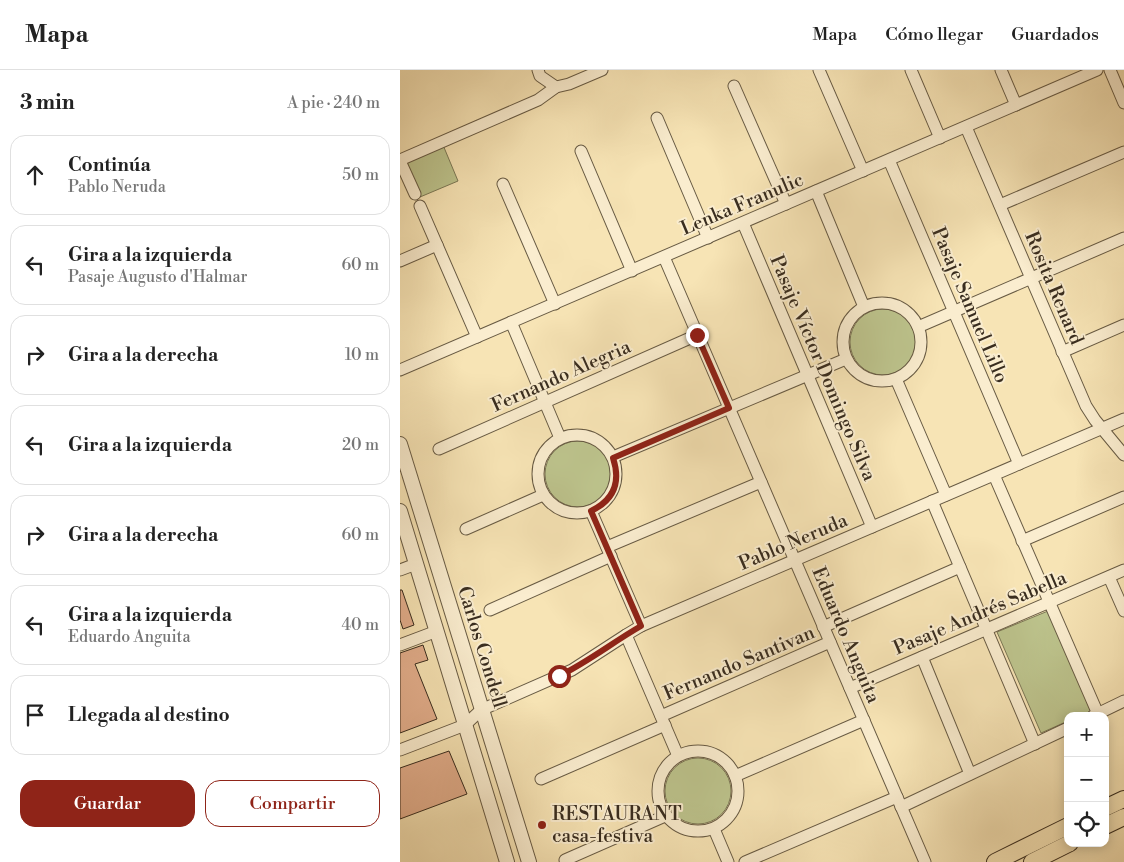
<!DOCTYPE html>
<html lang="es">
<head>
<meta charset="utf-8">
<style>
	body { margin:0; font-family:"Libre Bodoni",serif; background:#f6f6f6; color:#222 }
	.controls { position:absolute; right:15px; bottom:15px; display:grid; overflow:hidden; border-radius:10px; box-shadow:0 2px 12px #0003 }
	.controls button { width:45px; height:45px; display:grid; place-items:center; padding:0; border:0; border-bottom:1px solid #e0e0e0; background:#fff; color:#222; font:25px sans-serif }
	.stop { position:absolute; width:15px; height:15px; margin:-11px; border:4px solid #8f2418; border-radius:50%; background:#fff }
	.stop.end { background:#8f2418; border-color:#fff; box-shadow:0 1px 5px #0008 }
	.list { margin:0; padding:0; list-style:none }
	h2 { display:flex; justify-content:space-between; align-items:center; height:65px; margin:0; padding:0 20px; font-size:21px }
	h2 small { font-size:16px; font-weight:400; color:#767676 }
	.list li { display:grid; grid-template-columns:32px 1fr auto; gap:15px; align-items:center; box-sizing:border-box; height:80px; margin:0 10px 10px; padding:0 10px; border:1px solid #e0e0e0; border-radius:15px }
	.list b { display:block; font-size:19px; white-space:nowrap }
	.list p { margin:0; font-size:16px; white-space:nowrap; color:#767676 }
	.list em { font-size:16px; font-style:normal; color:#767676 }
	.actions { display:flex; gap:10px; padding:15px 20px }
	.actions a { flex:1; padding:11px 0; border:1px solid #8f2418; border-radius:15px; text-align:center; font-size:18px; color:#8f2418 }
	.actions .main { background:#8f2418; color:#fff }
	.icon { flex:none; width:28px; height:28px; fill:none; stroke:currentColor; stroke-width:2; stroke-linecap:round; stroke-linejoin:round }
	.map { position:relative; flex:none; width:724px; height:792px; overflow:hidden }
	header { display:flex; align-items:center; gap:30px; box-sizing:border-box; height:70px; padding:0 25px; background:#fff; border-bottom:1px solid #e0e0e0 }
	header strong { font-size:24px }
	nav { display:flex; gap:28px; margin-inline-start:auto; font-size:18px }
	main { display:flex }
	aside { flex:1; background:#fff }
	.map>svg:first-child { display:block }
</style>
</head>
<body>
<header>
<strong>Mapa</strong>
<nav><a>Mapa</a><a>Cómo llegar</a><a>Guardados</a></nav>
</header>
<main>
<aside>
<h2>3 min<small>A pie · 240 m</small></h2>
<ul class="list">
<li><svg class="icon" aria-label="ahead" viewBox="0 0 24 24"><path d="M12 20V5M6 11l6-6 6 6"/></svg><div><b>Continúa</b><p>Pablo Neruda</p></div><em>50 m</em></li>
<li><svg class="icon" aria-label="left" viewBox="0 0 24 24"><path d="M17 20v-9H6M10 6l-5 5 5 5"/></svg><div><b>Gira a la izquierda</b><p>Pasaje Augusto d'Halmar</p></div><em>60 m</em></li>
<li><svg class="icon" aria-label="right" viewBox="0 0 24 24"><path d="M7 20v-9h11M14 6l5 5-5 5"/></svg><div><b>Gira a la derecha</b></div><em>10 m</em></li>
<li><svg class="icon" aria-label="left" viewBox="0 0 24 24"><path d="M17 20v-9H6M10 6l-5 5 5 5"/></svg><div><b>Gira a la izquierda</b></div><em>20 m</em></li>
<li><svg class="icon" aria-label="right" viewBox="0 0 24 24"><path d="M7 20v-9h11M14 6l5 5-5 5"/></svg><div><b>Gira a la derecha</b></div><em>60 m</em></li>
<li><svg class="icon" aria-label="left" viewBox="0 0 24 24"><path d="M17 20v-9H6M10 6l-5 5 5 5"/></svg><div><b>Gira a la izquierda</b><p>Eduardo Anguita</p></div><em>40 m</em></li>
<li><svg class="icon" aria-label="arrive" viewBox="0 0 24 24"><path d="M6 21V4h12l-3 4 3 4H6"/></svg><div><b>Llegada al destino</b></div></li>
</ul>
<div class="actions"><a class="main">Guardar</a><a>Compartir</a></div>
</aside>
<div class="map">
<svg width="724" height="792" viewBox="0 0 724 792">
	<rect width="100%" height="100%" fill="#f7e4b5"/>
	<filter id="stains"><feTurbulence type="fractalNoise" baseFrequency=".004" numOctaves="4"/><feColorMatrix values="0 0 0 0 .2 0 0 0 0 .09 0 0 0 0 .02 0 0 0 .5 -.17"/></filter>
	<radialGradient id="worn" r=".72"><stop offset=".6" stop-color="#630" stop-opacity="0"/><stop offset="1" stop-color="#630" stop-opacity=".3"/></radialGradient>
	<g fill="#bdc48d" stroke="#7b7856">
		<path d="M43,75L58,111L20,127L5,91Z"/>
		<circle cx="483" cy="272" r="33"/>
		<circle cx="178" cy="404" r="33"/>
		<path d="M648,541L691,641L680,646H668V651L641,663L597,562Z"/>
		<circle cx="298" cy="721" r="33"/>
	</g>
	<g fill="#e2ae8c" stroke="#392d1f">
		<path d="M0,520H2L14,555L3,559L0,550Z"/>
		<path d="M23,575L28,590L15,594L37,649L0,663V583Z"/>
		<path d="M49,681L67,724L0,749V698Z"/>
	</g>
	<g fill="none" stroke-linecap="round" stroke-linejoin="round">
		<defs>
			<g id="minor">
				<path d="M138,0L140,6L156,17"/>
				<path d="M419,0L463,101"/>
				<path d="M511,0L540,68"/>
				<path d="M601,0L616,35"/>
				<path d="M710,0L724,33"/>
				<path d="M334,16L386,134"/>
				<path d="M257,48L308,168"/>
				<path d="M566,57L686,336L695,350L724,385"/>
				<path d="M181,81L232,201"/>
				<path d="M0,90L138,30L156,17L169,14L202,0"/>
				<path d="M489,90L619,394"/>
				<path d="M0,91L15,124"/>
				<path d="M103,114L155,234"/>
				<path d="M416,121L464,237"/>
				<path d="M600,135L724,82"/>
				<path d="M20,136L77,267"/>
				<path d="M343,153L472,457"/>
				<path d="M264,187L525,792"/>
				<path d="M0,191L37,175"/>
				<circle cx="482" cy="272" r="39"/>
				<path d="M111,252L160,368"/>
				<path d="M518,257L724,168"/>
				<path d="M662,282L724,255"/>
				<path d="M0,300L697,0"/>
				<path d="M496,309L546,425"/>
				<circle cx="177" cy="404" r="39"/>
				<path d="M39,379L297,265"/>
				<path d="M213,387L446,289"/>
				<path d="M594,405L698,644"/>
				<path d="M532,431L635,674"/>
				<path d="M191,441L241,556"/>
				<path d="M66,459L143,425"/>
				<path d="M622,471L724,427"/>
				<path d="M207,477L361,412"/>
				<path d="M0,500L16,494"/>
				<path d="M709,507L724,541"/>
				<path d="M90,540L211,486"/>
				<path d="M423,557L560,497"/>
				<path d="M226,565L278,686"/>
				<path d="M0,575L37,561"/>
				<path d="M522,587L570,704"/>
				<path d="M450,618L724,500"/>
				<path d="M261,646L430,572"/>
				<path d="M693,646L724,631"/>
				<path d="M0,680L65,655L81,640L172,600L226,565L241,556L724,349"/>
				<circle cx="298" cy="721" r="40"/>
				<path d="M335,706L464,650"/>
				<path d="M141,709L265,655"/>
				<path d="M501,737L668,658"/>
				<path d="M314,759L328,792"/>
				<path d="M165,790L265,746"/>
				<path d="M345,792L497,727"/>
			</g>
			<g id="tertiary">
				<path d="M0,374L129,792"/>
				<path d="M0,441L107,792"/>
			</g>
			<g id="primary">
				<path d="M705,738L724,729"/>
				<path d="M705,756L724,747"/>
				<path d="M595,792L668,756"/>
				<path d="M632,792L670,773"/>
			</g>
		</defs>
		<use href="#minor" stroke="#685b44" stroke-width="13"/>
		<use href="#tertiary" stroke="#685b44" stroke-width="16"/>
		<use href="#primary" stroke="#392d1f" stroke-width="18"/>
		<use href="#minor" stroke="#faedcf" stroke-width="11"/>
		<use href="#tertiary" stroke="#faedcf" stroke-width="14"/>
		<use href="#primary" stroke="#f7e4b5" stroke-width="16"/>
	</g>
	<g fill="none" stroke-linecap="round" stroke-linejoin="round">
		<path stroke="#8f2418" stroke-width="6" d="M159,606C188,592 213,572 241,556L191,441C214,430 221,412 213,388L329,338L297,265"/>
	</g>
	<circle fill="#8f2418" stroke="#faedcf" stroke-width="2" cx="142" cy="755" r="5"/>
	<g text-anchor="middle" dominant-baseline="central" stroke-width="4" stroke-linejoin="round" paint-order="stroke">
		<g font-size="19" fill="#392d1f" stroke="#faedcf">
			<text transform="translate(342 134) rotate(-23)">Lenka Franulic</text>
			<text transform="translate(654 218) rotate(67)">Rosita Renard</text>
			<text transform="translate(570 235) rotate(67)">Pasaje Samuel Lillo</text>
			<text transform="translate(423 298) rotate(67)">Pasaje Víctor Domingo Silva</text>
			<text transform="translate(161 306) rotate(-24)">Fernando Alegria</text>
			<text transform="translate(393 472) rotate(-23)">Pablo Neruda</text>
			<text transform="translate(580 543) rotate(-23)">Pasaje Andrés Sabella</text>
			<text transform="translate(446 565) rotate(67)">Eduardo Anguita</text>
			<text transform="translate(82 577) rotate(73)">Carlos Condell</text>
			<text transform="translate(339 593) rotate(-23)">Fernando Santivan</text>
		</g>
		<g font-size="19" fill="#392d1f" stroke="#faedcf" text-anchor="start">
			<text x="152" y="744">RESTAURANT<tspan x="152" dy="22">casa-festiva</tspan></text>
		</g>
	</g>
	<rect width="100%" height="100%" filter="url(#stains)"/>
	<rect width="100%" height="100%" fill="url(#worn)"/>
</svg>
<div class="controls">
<button>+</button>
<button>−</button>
<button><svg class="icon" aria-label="locate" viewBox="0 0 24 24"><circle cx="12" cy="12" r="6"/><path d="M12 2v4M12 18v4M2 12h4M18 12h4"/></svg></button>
</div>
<div class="stop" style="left:159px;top:606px"></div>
<div class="stop end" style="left:297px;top:265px"></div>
</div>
</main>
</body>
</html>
